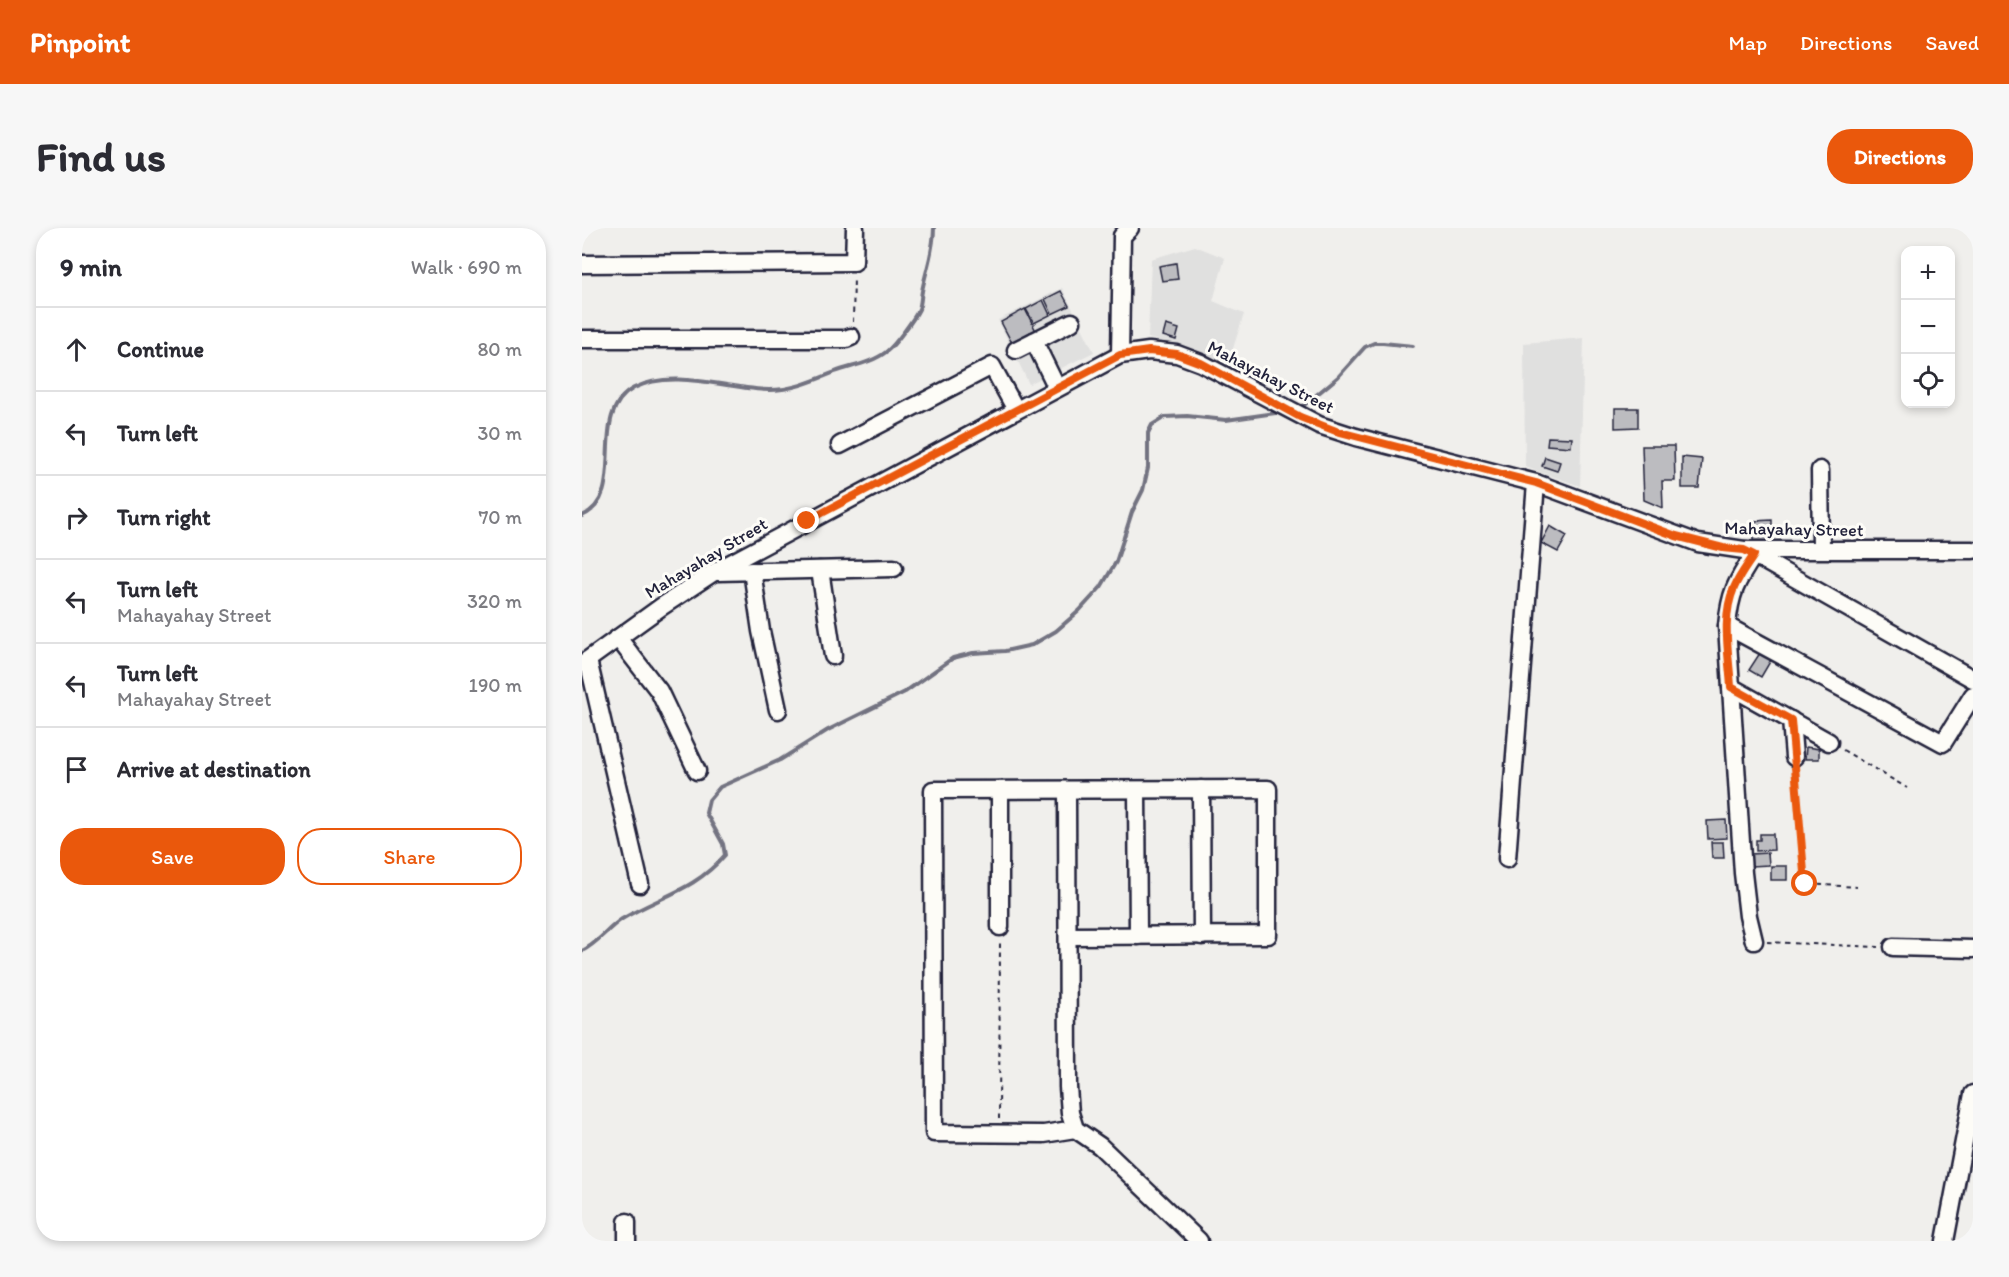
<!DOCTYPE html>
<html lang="en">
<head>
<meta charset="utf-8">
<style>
	body { margin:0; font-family:Itim,sans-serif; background:#f7f7f7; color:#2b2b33 }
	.controls { position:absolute; right:18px; top:18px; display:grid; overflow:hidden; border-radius:12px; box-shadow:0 3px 9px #0003 }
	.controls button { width:54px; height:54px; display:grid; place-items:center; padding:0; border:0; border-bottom:2px solid #e1e1e2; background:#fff; color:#2b2b33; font:30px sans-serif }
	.stop { position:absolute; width:18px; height:18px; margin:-14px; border:4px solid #ea580c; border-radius:50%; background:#fff }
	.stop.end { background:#ea580c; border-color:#fff; box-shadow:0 2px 6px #0008 }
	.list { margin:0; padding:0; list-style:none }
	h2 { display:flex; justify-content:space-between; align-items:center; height:78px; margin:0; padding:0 24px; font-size:26px }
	h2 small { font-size:20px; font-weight:400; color:#7c7c81 }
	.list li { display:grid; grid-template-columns:39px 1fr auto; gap:18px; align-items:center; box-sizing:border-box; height:84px; padding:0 24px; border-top:2px solid #e1e1e2 }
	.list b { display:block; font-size:22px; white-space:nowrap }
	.list p { margin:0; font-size:20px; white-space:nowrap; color:#7c7c81 }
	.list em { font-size:20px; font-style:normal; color:#7c7c81 }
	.actions { display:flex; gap:12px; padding:18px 24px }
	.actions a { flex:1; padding:14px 0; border:2px solid #ea580c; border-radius:24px; text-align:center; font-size:21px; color:#ea580c }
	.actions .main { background:#ea580c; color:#fff }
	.icon { flex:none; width:33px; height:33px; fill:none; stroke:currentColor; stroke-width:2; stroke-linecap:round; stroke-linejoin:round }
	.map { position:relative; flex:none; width:1391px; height:1013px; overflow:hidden; border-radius:24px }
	header { display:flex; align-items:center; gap:36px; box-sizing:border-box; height:84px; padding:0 30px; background:#ea580c; color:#fff }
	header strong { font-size:28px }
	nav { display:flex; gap:33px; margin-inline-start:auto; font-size:21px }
	.intro { display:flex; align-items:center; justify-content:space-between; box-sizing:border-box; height:144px; padding:0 36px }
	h1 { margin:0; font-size:42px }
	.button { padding:15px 27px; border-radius:24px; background:#ea580c; color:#fff; font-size:21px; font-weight:700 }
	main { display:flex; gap:36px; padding:0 36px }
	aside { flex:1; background:#fff; border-radius:24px; box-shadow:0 3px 9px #0003 }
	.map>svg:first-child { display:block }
</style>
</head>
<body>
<header>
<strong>Pinpoint</strong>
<nav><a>Map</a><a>Directions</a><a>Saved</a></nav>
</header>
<div class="intro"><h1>Find us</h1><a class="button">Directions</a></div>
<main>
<aside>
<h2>9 min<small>Walk · 690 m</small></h2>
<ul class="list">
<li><svg class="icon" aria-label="ahead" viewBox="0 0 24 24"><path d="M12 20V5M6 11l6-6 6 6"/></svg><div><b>Continue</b></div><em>80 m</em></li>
<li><svg class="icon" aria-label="left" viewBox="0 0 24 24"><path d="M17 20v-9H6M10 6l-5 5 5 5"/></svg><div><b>Turn left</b></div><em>30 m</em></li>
<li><svg class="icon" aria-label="right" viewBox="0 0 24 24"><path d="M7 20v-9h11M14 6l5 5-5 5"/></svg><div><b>Turn right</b></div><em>70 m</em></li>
<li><svg class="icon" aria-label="left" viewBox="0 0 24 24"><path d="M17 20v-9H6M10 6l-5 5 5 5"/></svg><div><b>Turn left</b><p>Mahayahay Street</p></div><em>320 m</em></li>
<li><svg class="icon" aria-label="left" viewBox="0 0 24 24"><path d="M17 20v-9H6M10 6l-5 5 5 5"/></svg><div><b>Turn left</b><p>Mahayahay Street</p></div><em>190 m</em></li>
<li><svg class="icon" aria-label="arrive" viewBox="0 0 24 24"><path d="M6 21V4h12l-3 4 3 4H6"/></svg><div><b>Arrive at destination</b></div></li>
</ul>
<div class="actions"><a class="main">Save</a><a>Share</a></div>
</aside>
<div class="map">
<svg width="1391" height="1013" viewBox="0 0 1391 1013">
	<rect width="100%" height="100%" fill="#f0efec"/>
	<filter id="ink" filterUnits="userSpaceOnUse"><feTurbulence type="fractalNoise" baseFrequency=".0167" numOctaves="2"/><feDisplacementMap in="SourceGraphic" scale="12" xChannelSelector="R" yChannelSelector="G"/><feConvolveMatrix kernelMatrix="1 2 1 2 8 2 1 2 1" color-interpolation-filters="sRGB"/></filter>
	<g filter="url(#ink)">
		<g fill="#e0e0df">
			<path d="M613,18L643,30L631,73L662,86L646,136L608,122L566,110L569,31Z"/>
			<path d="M480,60L512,124L447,156L416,92Z"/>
			<path d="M1002,110L998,258L943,239L942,115Z"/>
		</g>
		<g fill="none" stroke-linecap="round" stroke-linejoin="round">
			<g stroke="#737381" stroke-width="4">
				<path d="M721,178L756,149L783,119L792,115H801L831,118"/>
				<path d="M0,288C48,267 3,186 52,160C91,140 146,161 187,162C211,162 231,153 253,144C269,138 290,135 304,124C313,117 332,91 337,81C339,75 339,68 340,63C344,42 352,22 352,0"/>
				<path d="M0,723C16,715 26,700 40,691C78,668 112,663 143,627L141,616L124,585L127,572L138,559L198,532L246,502L323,464L371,430L391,425L423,423L450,417L474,403L497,383L519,359L534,334L550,284L561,262L566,240V205L570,197L583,189L605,188L644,192L701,184"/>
			</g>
		</g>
		<g fill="#bcbcc0" stroke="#22223b" stroke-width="1.5">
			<path d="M594,35L596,51L580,53L577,38Z"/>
			<path d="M479,63L487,78L470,86L463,71Z"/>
			<path d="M461,72L468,87L452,95L444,81Z"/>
			<path d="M443,81L455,105L431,117L419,94Z"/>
			<path d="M584,97L597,101L594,112L581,108Z"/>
			<path d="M1033,180H1056V199L1033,200Z"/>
			<path d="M966,209L990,210L989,219L965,217Z"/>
			<path d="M1060,218H1092L1093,253H1080L1081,280L1062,272Z"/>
			<path d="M963,229L978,234L975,243L960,238Z"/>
			<path d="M1100,229L1120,231L1117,260H1100Z"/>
			<path d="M1190,292V313H1171V293Z"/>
			<path d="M968,298L985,308L976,324L959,315Z"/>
			<path d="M1178,425L1189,432L1179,449L1167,442Z"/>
			<path d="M1224,519L1237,521V531H1223Z"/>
			<path d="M1144,592L1145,610L1126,611L1125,593Z"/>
			<path d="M1178,606H1191L1192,622L1174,623V612H1178Z"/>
			<path d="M1129,614H1141L1142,630H1130Z"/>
			<path d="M1186,625L1187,637L1169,638L1168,626Z"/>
			<rect x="1189" y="638" width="16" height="14"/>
		</g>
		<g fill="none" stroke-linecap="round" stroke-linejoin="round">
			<defs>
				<g id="minor">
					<path d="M0,36L272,34L273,0"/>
					<path d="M0,111H264L269,109"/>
					<path d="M452,113L475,160"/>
					<path d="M434,122L490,94"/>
					<path d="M538,127L540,8L548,0"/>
					<path d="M258,217L410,138L434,182"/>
					<path d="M1238,242L1239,321"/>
					<path d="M1163,322L1391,451"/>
					<path d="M238,342L251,428"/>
					<path d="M170,343L179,403L196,482"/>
					<path d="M136,344L312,340"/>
					<path d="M1145,398L1361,515L1391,467"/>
					<path d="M36,410L77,463L115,543"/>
					<path d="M6,432L58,656"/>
					<path d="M0,436L79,379L132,344L538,127L567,123L595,126L619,135L737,197L774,209L954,255L1116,315L1162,322H1391"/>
					<path d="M1149,459L1247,514"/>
					<path d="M1209,492L1212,529"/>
					<path d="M619,561L620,708"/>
					<path d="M418,562V699"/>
					<path d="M485,562L486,859L488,885L493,901L518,918L617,1013"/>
					<path d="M555,562L556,708"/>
					<path d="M925,631L954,255"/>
					<path d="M486,708L686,707V561L351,562L352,905L462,906L493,901"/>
					<path d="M1172,713L1166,688L1161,645L1145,398C1148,365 1154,354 1172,327"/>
					<path d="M1311,719L1391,721"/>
					<path d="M45,1013V994"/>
					<path d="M1363,1013L1391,866"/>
				</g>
			</defs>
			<use href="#minor" stroke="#22223b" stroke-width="21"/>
			<g stroke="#22223b" stroke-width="2" stroke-dasharray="4.5 4.5" stroke-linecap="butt">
				<path d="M271,94L272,49"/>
				<path d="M1261,522L1325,560"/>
				<path d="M1213,544L1223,656L1275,659"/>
				<path d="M1185,714L1296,719"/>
				<path d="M417,891L418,714"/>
			</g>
			<use href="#minor" stroke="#fdfcf7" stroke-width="16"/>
		</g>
	</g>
	<g fill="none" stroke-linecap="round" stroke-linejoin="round" filter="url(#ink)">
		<path stroke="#ea580c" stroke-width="8" d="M225,293L538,127L567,123L595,126L619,135L718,189L754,203L954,255L1094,308L1141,320L1162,322L1172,327C1165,338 1157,348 1152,360C1139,389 1147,427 1149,459L1209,492L1223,656"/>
	</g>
	<g text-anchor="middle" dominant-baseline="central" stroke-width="6" stroke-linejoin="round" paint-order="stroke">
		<g font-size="18" fill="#22223b" stroke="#fdfcf7">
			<text transform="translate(689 149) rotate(27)">Mahayahay Street</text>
			<text transform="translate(1212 301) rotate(1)">Mahayahay Street</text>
			<text transform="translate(124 330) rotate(-31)">Mahayahay Street</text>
		</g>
	</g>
</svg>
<div class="controls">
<button>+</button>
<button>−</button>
<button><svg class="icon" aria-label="locate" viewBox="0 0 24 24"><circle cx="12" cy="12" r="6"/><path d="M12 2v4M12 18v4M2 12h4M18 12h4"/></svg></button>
</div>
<div class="stop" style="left:1223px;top:656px"></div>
<div class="stop end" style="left:225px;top:293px"></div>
</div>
</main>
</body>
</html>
